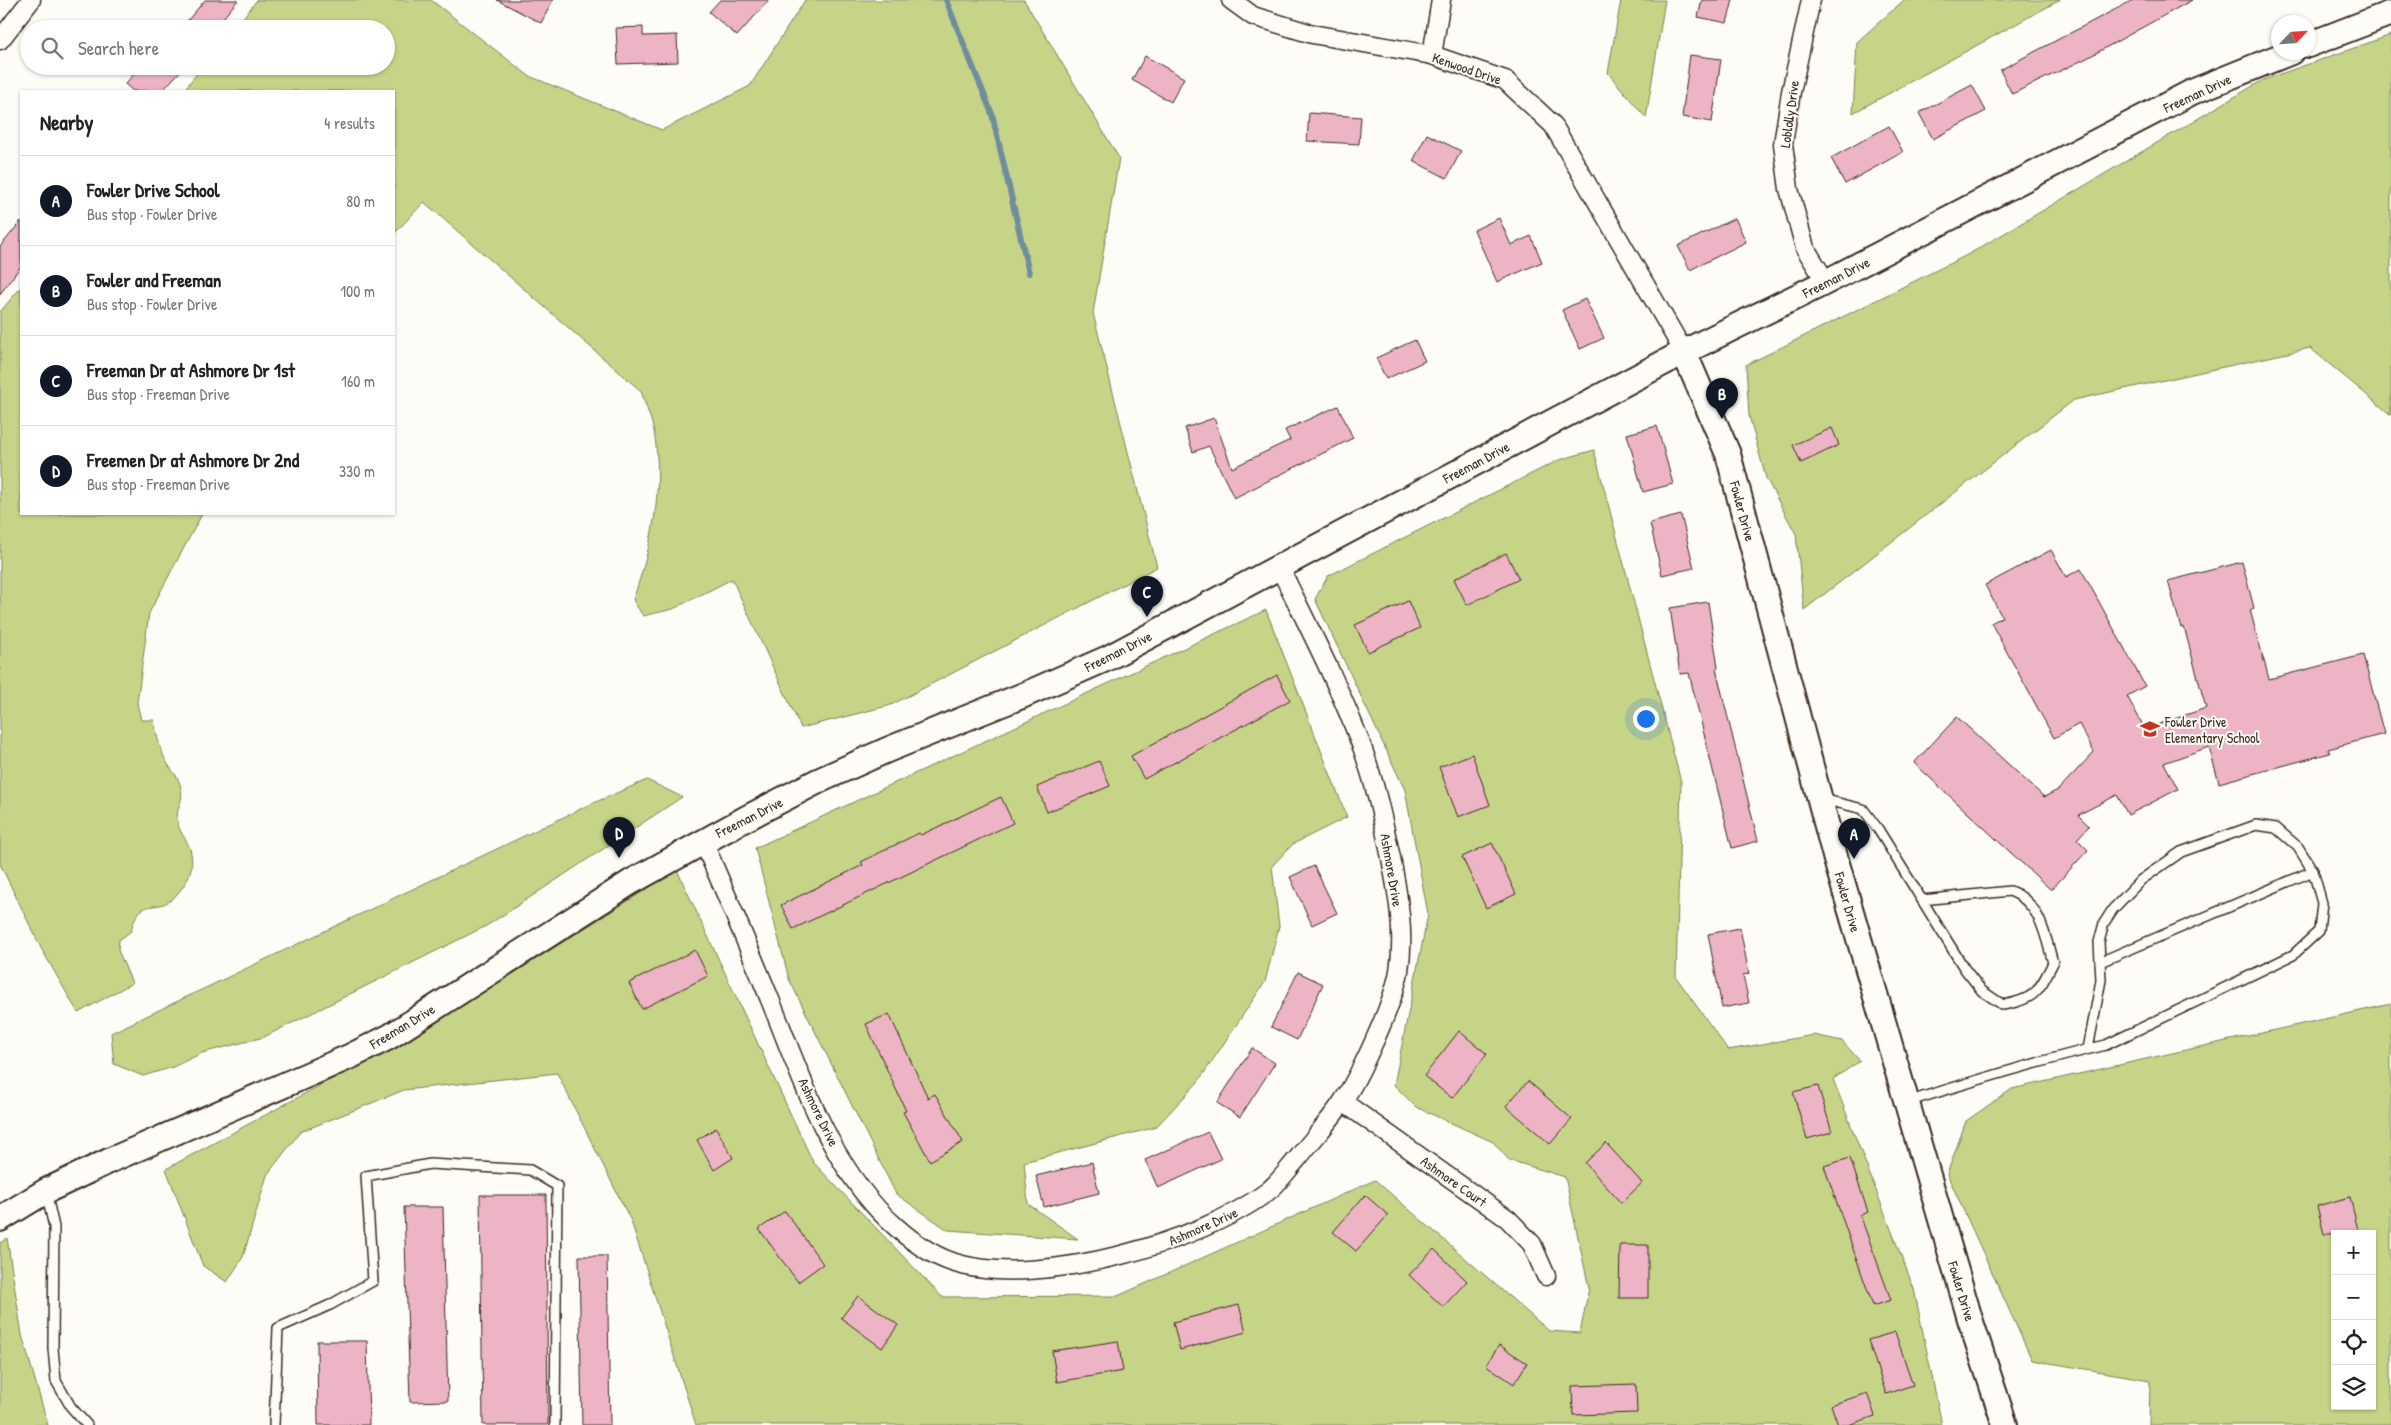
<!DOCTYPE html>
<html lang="en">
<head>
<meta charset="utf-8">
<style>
	body { margin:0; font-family:"Patrick Hand",sans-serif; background:#f6f6f6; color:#222 }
	.controls { position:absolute; right:15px; bottom:15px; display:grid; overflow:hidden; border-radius:0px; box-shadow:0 1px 4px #0004 }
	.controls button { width:45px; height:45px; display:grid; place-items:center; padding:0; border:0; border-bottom:1px solid #e0e0e0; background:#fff; color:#222; font:25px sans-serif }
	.compass { position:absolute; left:2271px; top:15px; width:45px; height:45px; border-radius:50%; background:#fff; box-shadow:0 1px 4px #0004; rotate:65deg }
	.you { position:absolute; left:1645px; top:718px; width:18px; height:18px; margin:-12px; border:4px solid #fff; border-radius:50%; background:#1a73e8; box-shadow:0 0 0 8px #1a73e833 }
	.badge { display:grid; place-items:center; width:32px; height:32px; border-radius:50%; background:#111827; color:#fff; font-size:16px; font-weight:700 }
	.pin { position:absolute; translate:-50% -41px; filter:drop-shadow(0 1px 2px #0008) }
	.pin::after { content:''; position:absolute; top:26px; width:18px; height:15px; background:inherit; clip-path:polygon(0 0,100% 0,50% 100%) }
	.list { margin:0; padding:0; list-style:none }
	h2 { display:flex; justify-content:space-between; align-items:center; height:65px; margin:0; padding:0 20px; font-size:21px }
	h2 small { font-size:16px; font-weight:400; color:#767676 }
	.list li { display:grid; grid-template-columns:32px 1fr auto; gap:15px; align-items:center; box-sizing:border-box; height:90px; padding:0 20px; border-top:1px solid #e0e0e0 }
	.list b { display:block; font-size:19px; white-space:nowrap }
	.list p { margin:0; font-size:16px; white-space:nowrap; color:#767676 }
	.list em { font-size:16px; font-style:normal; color:#767676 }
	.icon { flex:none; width:28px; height:28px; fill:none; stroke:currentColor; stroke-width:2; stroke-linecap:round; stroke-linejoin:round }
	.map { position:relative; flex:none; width:2391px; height:1425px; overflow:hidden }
	.search { position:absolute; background:#fff; box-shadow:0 1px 4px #0004; left:20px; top:20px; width:375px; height:55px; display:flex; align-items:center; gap:12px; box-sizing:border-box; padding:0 18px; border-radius:28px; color:#767676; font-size:19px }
	.panel { position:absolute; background:#fff; box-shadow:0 1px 4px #0004; left:20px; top:90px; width:375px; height:425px; border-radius:0px }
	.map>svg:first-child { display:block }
</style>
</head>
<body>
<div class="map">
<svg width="2391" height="1425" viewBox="0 0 2391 1425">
	<rect width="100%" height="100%" fill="#fdfcf7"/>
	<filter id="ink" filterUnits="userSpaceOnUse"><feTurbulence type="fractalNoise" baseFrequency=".02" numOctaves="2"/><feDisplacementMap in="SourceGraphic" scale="10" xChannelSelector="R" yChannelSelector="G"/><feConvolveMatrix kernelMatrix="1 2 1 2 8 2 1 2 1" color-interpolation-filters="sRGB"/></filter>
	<g filter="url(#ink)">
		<g fill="#c6d488" stroke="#807f53" fill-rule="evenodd">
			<path d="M257,0H431L529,76L662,130L750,86L805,0H1024L1119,158L1093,313L1157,567L891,705L801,728L732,579L673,609L643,616L633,600C652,544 664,492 654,431C651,418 645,404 641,391L424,202L394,234V91H183L203,66H386V29H234Z"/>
			<path d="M1621,0H1665L1646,118L1608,73Z"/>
			<path d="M1904,0H2060L1853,113L1857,42Z"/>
			<path d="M2391,35V415L2310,348L2074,400L1804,610L1796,534L1766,478L1749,416L1746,365L1971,253L2263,80Z"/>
			<path d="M21,287V514H202L149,613L137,703L141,720H154C156,733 159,746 164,757C168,767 177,774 180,784C186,804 174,805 178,824C180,833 187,840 190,849C195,866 189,881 177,894C159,917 140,892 131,931L119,940L118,950L132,983L78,1013L41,948L0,864V312Z"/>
			<path d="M1594,450L1681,782L1676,977L1728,1050L1814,1035L1842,1041L1860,1061L1833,1079L1914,1289L1942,1425H696L631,1221L557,1073L404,1090L300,1132L267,1175L243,1257L227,1282L203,1266L166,1169L431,1025L677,870L813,1162L942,1297L1118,1296L1375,1180L1549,1331L1580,1333L1589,1288L1565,1177L1509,1160L1493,1142L1416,1107L1394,1085L1428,914L1405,790L1315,599L1328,576L1559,460Z"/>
			<path d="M1266,610L1347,817L1293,844L1272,866L1279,926L1265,982L1198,1082L1156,1127L1024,1162L1028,1204L1078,1239L948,1230L896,1194L789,979L755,848Z"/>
			<path d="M647,780L682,797L488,925L264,1037L202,1053L173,1067L143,1076L114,1064L111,1033L591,804Z"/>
			<path d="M2391,1004V1425H2149L2150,1380L2032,1360L1947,1174L1966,1121L2012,1089ZM2335,1234H2372V1406H2335Z"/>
			<path d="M7,1238L22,1335L48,1425H0V1243Z"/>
		</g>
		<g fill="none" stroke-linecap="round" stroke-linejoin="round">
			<path stroke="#708d9e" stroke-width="6" d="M946,0L992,114L1029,273"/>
		</g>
		<g fill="#edb4c6" stroke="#3b2a1e">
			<path d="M205,0H238L214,29H199L188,20Z"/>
			<path d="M497,0H553L541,23Z"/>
			<path d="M720,0H769L737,36L709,12Z"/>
			<path d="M1702,0H1733L1727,23L1698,17Z"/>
			<path d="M2133,0H2192L2087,58L2012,94L2000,70Z"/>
			<path d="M643,27V36L677,35L678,62L618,64L616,28Z"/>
			<path d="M1690,55L1721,59L1712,122L1682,117Z"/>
			<path d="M1145,56L1184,78L1171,102L1132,80Z"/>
			<path d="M141,66H185L162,91H133L125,84Z"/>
			<path d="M1972,85L1986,111L1933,139L1919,113Z"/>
			<path d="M1309,113L1361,117L1359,144L1307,141Z"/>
			<path d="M1889,126L1903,152L1845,184L1831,158Z"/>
			<path d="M1427,134L1461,151L1447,178L1413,161Z"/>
			<path d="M1499,218L1511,245L1531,236L1542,262L1497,282L1474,230Z"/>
			<path d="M1735,218L1746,242L1690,270L1678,246Z"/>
			<path d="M21,221V266L0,294V247Z"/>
			<path d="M1585,299L1604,338L1580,349L1562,310Z"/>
			<path d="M1415,340L1425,361L1386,379L1376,358Z"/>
			<path d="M1338,406L1353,438L1234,498L1209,446L1193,452L1185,428L1214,418L1232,468L1290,440L1285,430Z"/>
			<path d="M1657,426L1673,484L1643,492L1627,434Z"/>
			<path d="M1832,428L1839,445L1801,463L1793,445Z"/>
			<path d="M1681,515L1694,568L1662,575L1650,523Z"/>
			<path d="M2051,550L2066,577L2081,569L2145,686L2127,696L2145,729L2206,708L2184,627L2181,628L2168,581L2242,562L2254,608L2250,610L2269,679L2363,655L2384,734L2328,749L2330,753L2219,783L2209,747L2164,763L2178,789L2128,815L2117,795L2078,815L2089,826L2077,839L2088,850L2051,890L1914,763L1957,717L2044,797L2058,790L2094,752L2079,724L2054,738L1991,623L2002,617L1985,585Z"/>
			<path d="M1506,553L1519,579L1467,605L1454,579Z"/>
			<path d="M1408,601L1420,628L1368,652L1355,625Z"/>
			<path d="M1708,602L1718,668L1716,669L1758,841L1732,848L1689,673L1680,674L1670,608Z"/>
			<path d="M1277,675L1290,700L1144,779L1131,756Z"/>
			<path d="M1472,754L1490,805L1458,817L1439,767Z"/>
			<path d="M1099,761L1110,786L1047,812L1037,787Z"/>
			<path d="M1001,797L1013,823L793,929L781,905L863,865L861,862L919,833L921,835Z"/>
			<path d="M1492,843L1516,894L1486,908L1462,857Z"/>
			<path d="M1314,866L1337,913L1312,925L1290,877Z"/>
			<path d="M1740,928L1749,974L1743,975L1749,1003L1722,1008L1708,934Z"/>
			<path d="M695,950L708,976L642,1009L629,983Z"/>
			<path d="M1298,972L1323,984L1297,1040L1271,1027Z"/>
			<path d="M889,1014L928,1098L935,1094L963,1142L930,1161L903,1112L906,1111L866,1024Z"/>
			<path d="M1459,1031L1487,1054L1452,1098L1424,1076Z"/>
			<path d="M1252,1048L1275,1063L1240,1117L1217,1103Z"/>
			<path d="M1528,1081L1572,1119L1550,1144L1506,1106Z"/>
			<path d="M1818,1086L1832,1132L1807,1139L1793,1092Z"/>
			<path d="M716,1128L733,1158L714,1170L697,1140Z"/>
			<path d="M1208,1132L1221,1159L1158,1188L1145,1160Z"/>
			<path d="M1606,1143L1642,1183L1621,1203L1585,1163Z"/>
			<path d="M1850,1158L1868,1212L1860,1215L1891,1300L1873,1306L1824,1166Z"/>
			<path d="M1092,1162L1099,1193L1044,1207L1036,1176Z"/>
			<path d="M480,1195H546L548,1425H483Z"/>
			<path d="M1365,1195L1388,1215L1356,1251L1333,1232Z"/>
			<path d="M2350,1197L2359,1234H2324L2317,1206Z"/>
			<path d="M404,1207H443L448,1401L410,1402Z"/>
			<path d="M785,1211L823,1264L798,1282L759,1229Z"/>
			<path d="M1620,1245H1648V1298H1619Z"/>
			<path d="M1434,1249L1467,1281L1443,1307L1409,1275Z"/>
			<path d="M579,1256H607L610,1425H582Z"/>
			<path d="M858,1296L898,1325L882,1348L841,1318Z"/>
			<path d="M1239,1305L1246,1332L1180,1350L1173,1322Z"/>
			<path d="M1895,1332L1913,1385L1886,1394L1868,1340Z"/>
			<path d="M317,1341H367L369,1425H318Z"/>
			<path d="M1118,1341L1123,1371L1057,1382L1052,1351Z"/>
			<path d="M1499,1345L1527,1363L1514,1384L1486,1365Z"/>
			<path d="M1636,1384L1637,1413L1573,1415L1572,1386Z"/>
			<path d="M1867,1393L1875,1416L1848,1425H1838L1831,1405Z"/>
		</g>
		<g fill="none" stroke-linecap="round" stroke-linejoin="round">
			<defs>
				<g id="lane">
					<path d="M1822,799L1863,809L1878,829L1964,968L1982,991L2003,1005C2036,999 2038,992 2053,963C2045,934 2040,902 2010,891L1922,900"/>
					<path d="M2100,962L2313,871"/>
					<path d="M1907,1102C1973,1081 2039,1061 2106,1045L2293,955L2319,931L2322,903L2313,871L2298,847L2276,828L2256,825L2181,852L2141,880L2113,909L2104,923L2099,942L2101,980L2088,1049"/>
					<path d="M46,1192L54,1227L53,1348L56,1381L71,1407L87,1425"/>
					<path d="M274,1425L278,1328L330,1305L373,1281L366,1176L430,1164L530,1170L557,1186L555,1425"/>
				</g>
				<g id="street">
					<path d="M1231,0L1253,16L1312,34L1432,55L1505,80L1553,125L1684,352"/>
					<path d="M1811,0L1791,92L1783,144L1789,189L1805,248L1826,282"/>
					<path d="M0,40L31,0"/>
					<path d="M1432,55L1441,0"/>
					<path d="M703,841C726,894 749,948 771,1002C803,1081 831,1170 896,1227C915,1244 938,1259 962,1265C1044,1286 1201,1242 1267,1192C1279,1183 1288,1169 1298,1158C1312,1140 1328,1123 1341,1104C1360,1076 1393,1005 1399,971C1405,933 1398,895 1391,858C1383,820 1375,783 1362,747C1339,685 1308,626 1279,566"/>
					<path d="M1343,1102L1508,1219L1532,1244L1546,1276"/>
				</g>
				<g id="secondary">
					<path d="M2308,45L2391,13"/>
					<path d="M1684,352L1728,454L1836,860L1970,1319L2005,1425"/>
					<path d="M0,1219L46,1191L111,1160L351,1056L389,1037L631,882L745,819L818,781L887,750L1024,695L1108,658L1684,352L1826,282L2192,92L2291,52"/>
				</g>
			</defs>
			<use href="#lane" stroke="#3b2a1e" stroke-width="12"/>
			<use href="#street" stroke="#3b2a1e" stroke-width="21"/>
			<use href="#secondary" stroke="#3b2a1e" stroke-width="28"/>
			<use href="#lane" stroke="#fdfcf7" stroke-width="9"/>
			<use href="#street" stroke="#fdfcf7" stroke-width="18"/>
			<use href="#secondary" stroke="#fdfcf7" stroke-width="24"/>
		</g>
	</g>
	<defs>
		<symbol id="school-bare" viewBox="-9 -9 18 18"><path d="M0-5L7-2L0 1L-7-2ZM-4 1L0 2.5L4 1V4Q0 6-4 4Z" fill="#c8321e" stroke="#fdfcf7" stroke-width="2.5" paint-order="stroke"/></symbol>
	</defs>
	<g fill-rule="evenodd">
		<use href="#school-bare" x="2136" y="715" width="28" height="28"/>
	</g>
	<g text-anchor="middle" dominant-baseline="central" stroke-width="4" stroke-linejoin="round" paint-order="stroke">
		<g font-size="14" fill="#3b2a1e" stroke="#fdfcf7">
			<text transform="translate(1467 68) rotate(19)">Kenwood Drive</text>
			<text transform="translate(2197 93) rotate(-25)">Freeman Drive</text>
			<text transform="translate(1789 114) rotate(-82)">Loblolly Drive</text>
			<text transform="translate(1836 277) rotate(-27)">Freeman Drive</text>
			<text transform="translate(1476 462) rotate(-28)">Freeman Drive</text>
			<text transform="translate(1743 511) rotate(75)">Fowler Drive</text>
			<text transform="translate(1118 651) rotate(-27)">Freeman Drive</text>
			<text transform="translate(749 817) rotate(-27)">Freeman Drive</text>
			<text transform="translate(1392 870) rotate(80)">Ashmore Drive</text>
			<text transform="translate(1848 902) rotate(74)">Fowler Drive</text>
			<text transform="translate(402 1026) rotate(-31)">Freeman Drive</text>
			<text transform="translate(819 1112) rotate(64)">Ashmore Drive</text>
			<text transform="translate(1454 1181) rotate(35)">Ashmore Court</text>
			<text transform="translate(1203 1226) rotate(-24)">Ashmore Drive</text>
			<text transform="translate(1962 1291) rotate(73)">Fowler Drive</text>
		</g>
		<g font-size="14" fill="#3b2a1e" stroke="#fdfcf7" text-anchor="start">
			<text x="2165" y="721">Fowler Drive<tspan x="2165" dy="16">Elementary School</tspan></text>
		</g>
	</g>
</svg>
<div class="controls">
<button>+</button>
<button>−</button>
<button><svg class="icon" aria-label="locate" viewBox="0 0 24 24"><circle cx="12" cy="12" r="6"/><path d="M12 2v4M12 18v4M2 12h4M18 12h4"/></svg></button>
<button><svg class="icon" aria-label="layers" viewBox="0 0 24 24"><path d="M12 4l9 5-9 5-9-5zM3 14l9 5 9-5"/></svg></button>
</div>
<svg class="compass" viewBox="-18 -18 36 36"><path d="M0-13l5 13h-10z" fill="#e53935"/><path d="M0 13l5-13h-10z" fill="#767676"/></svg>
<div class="you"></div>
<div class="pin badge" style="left:1854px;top:859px">A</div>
<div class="pin badge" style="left:1722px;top:419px">B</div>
<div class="pin badge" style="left:1147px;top:617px">C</div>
<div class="pin badge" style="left:619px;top:858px">D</div>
<div class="search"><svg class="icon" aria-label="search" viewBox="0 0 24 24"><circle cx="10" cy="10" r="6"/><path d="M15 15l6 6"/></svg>Search here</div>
<section class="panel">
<h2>Nearby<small>4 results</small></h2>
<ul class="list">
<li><span class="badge">A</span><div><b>Fowler Drive School</b><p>Bus stop · Fowler Drive</p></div><em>80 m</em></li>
<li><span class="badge">B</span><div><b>Fowler and Freeman</b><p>Bus stop · Fowler Drive</p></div><em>100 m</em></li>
<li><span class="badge">C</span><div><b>Freeman Dr at Ashmore Dr 1st</b><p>Bus stop · Freeman Drive</p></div><em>160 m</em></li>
<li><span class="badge">D</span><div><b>Freemen Dr at Ashmore Dr 2nd</b><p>Bus stop · Freeman Drive</p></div><em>330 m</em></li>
</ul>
</section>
</div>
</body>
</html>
